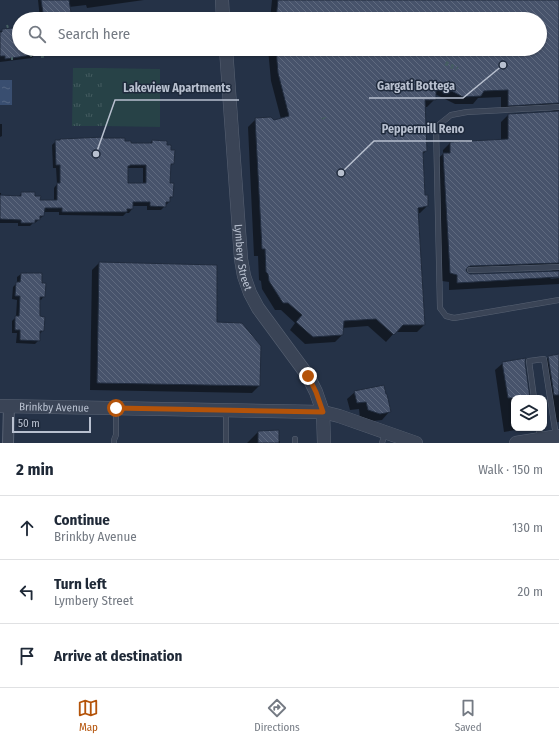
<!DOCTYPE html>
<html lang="en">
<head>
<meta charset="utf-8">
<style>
	body { margin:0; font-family:"Fira Sans Condensed",sans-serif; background:#f6f6f7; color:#1f2937 }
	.controls { position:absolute; right:12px; bottom:12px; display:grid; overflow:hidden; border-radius:8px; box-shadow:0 1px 3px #0004 }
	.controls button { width:36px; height:36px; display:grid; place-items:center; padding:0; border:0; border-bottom:1px solid #e0e1e3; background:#fff; color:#1f2937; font:20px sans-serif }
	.scale { position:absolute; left:12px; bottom:10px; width:79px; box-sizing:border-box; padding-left:4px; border:2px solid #b8c0cf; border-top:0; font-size:11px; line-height:14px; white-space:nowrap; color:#b8c0cf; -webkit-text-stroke:3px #1e293b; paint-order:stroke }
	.stop { position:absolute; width:12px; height:12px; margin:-9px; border:3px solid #b45309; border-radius:50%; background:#fff }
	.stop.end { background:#b45309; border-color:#fff; box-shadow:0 1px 4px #0008 }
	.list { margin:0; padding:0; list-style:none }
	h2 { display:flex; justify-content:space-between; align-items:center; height:52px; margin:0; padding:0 16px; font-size:17px }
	h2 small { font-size:13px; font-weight:400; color:#747a83 }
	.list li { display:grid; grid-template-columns:26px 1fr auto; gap:12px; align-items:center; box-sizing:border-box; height:64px; padding:0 16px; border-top:1px solid #e0e1e3 }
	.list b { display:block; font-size:15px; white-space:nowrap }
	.list p { margin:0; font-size:13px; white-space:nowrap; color:#747a83 }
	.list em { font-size:13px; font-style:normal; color:#747a83 }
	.icon { flex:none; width:22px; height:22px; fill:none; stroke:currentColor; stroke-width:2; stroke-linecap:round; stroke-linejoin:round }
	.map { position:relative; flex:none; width:559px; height:443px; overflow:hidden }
	.search { position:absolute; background:#fff; box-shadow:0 1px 3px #0004; left:12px; right:12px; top:12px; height:44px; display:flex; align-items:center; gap:10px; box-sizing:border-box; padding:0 14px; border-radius:22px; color:#747a83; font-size:15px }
	.sheet { height:244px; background:#fff }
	nav { display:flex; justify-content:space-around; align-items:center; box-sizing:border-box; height:56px; border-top:1px solid #e0e1e3; background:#fff; font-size:11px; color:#747a83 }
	nav a { display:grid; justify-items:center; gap:2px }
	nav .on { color:#b45309 }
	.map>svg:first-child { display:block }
</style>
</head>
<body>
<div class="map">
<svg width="559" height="443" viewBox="0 0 559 443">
	<defs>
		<pattern id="park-tufts" width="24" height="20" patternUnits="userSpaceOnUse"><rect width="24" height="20" fill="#274247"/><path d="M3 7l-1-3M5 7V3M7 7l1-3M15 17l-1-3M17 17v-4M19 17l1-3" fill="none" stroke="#445c60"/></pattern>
		<pattern id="water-ripples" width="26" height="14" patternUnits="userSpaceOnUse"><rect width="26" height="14" fill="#394e70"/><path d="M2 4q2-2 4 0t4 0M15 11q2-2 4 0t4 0" fill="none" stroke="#546683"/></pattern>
		<pattern id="building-back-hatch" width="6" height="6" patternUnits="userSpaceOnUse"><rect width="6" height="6" fill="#47536b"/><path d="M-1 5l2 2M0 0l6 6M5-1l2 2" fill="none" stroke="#5f6a7f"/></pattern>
	</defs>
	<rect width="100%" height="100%" fill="#253247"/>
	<path fill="url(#park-tufts)" d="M73,68H102V126H72Z"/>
	<path fill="#274247" d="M102,68L160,69V127L102,126Z"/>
	<rect fill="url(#water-ripples)" x="0" y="80" width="12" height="25"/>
	<g fill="#0007" fill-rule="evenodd">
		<path d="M38,0H144L87,8L86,5L69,7L71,19H40Z"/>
		<path d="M272,0H559V276L553,277L550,279L559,278V284L449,290V282L442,281L435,161L443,154V150L450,143L501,141V122L508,115L557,112L551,110L501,113V97L478,98L473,104H455L435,94V99L427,107H424L426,151L422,155L424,196L427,206L420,213L417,214L424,325L417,332H395L386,342L368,326L342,328V335L335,342L305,344L290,330L295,323L281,310H275L262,289L261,281L259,280L258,256H254L248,127L256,119L274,121L281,119L271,81L268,49H540V19H270ZM551,270L555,272L470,275L465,273Z"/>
		<path d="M156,14L157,18L162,17V19H125Z"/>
		<path d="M19,28V49H50L37,51L32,58L0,62V31Z"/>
		<path d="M52,49H70L67,51L52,53Z"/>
		<path d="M88,49H149L94,56L93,54H89Z"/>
		<path d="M0,124H2V136L0,137Z"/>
		<path d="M56,141L124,142L130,144H149L152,141L173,163L170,167L169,184L172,196L169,200V202L161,210H147V206H132V209L129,213H126L123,216L59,215V212H44L43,216L35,223H33L30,226H18V223H0V193H1V196L18,197L22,193L34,197L39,201H54V188L57,184L56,168H53L52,145ZM127,168H143V184H127Z"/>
		<path d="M99,263L216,323L259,386L252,393L90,390L92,270Z"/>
		<path d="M21,274H41V284L44,296L41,300H39V317L43,330L40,334L39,340L35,344L16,343L17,333H12V321L16,317L17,300L12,299L13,287L17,283V277Z"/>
		<path d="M559,356V422L552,423L544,362L549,357Z"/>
		<path d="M503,363L529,398H514V428H527L504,432L495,370Z"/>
		<path d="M355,392L389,412L382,420L372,421L360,418L359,409L350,410L347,399Z"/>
		<path d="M258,432L278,441H280V443H247Z"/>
	</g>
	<g fill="url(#building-back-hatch)" stroke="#202b3d" fill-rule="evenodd">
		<path d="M41,0H69L72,19H44Z"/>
		<path d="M278,0H559V103L508,106V90L484,91L481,96L463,97L436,83V100H425L427,151L423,152L425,195H428V206L418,208L425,325H403L394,335L376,319L344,321L343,335L313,337L296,322L302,315L288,303H283L269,281L268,274L266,272L265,249H262L255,118L271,117L274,120L289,116L278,73L276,49H540V19H276Z"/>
		<path d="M13,28L14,31L19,30V49H39V54L5,59V56H0V32H2V29Z"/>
		<path d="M559,111V263L470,266L468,267L466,270L467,272L470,274L559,271V277L457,283V275L450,273L443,153H450V142L508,139V114Z"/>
		<path d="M104,137V138H125V141H131V143H152V140L167,141V145H171V150H175L174,164H171L170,183H174L173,197H170V202H166V207L150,206V202H133V209H127V212H62V208H45L44,216H40V220H35V223H21V220L0,219V195L21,196V192H35V196H41L40,200H57V183H60V165H56L55,140H60V139ZM130,165H146V183H128V166H130Z"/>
		<path d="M99,262L217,265V322L242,323L261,346L260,386L97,383Z"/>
		<path d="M21,273H42V283H46L45,297H40V316L45,317L44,331H40V341L20,340V330H15V316H19L20,296H15L16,282H20Z"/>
		<path d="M559,354V395H554L548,356Z"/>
		<path d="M526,358L525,362L530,398H508L502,362Z"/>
		<path d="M384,385L386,394H387L391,412L380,414L368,410L366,402L357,403L354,391Z"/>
		<path d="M279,430V443H258V431Z"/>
	</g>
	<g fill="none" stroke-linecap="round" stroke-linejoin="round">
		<defs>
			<g id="service">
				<path d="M559,107L467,112L451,115L436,127L440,308L446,316L454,318L559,300"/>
				<path d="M470,270L559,267"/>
				<path d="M534,398L529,361L544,359L556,436"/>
				<path d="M226,411V442"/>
				<path d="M539,428L540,439"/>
				<path d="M295,439V443"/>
				<path d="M114,443V440L116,435V409"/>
				<path d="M382,443L385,433"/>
			</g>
			<path id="minor" d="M8,443L9,406"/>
			<g id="tertiary">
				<path d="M222,0L223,19"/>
				<path id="s1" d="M226,49L241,259L244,276L250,293L258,308L308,376L316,392L323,412L324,443"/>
				<path id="s2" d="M0,406L323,412L339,416L416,443"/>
				<path d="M516,443L559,436"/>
			</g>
		</defs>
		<use href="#service" stroke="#586273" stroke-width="6"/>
		<use href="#minor" stroke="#586273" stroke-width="12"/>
		<use href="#tertiary" stroke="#586273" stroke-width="14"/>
		<g stroke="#465f63" stroke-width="2" stroke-dasharray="3 3" stroke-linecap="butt">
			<path d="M7,25L8,28"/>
			<path d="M31,55V57"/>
			<path d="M12,57V60"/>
			<path d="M41,57L46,56"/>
			<path d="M446,62L458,68"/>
			<path d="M445,64L456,70"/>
			<path d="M325,117V118"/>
			<path d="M322,118V119"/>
			<path d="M323,118L324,119"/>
		</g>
		<use href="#service" stroke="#3a4456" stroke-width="5"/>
		<use href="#minor" stroke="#3a4456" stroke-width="10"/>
		<use href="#tertiary" stroke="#3a4456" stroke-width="13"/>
	</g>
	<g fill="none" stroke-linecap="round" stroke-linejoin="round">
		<path stroke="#b45309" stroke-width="5" d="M116,408L323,412L316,392L308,376"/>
	</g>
	<g text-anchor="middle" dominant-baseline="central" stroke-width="3" stroke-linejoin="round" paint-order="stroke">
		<g font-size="11" fill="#b8c0cf" stroke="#1e293b">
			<text stroke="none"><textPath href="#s1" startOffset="209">Lymbery Street</textPath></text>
			<text stroke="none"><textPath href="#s2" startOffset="54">Brinkby Avenue</textPath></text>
		</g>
	</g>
	<path fill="none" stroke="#b8c0cf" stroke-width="1.5" d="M503 65L463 98H369M96 154L115 100H239M341 173L374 141H472"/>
	<g fill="#b8c0cf" stroke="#1e293b" stroke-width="1.5">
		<circle cx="503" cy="65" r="4"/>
		<circle cx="96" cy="154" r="4"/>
		<circle cx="341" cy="173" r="4"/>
	</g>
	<g font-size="12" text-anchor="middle" font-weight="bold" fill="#b8c0cf" stroke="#1e293b" stroke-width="3" stroke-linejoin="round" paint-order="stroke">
		<text x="416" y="90">Gargati Bottega</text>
		<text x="177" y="92">Lakeview Apartments</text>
		<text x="423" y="133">Peppermill Reno</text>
	</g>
</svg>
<div class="controls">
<button><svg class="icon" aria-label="layers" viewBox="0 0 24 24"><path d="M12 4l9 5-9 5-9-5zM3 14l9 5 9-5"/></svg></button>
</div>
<div class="scale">50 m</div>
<div class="stop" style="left:116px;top:408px"></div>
<div class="stop end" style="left:308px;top:376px"></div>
<div class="search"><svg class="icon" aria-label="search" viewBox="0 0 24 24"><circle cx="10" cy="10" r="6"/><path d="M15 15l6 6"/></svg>Search here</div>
</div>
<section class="sheet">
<h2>2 min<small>Walk · 150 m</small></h2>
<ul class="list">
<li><svg class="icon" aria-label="ahead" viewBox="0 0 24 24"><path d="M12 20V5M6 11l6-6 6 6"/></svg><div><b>Continue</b><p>Brinkby Avenue</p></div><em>130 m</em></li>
<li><svg class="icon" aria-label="left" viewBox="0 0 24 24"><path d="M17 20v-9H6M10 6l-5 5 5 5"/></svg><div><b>Turn left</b><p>Lymbery Street</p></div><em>20 m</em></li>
<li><svg class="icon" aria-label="arrive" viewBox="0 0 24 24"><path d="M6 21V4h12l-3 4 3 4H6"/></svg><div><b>Arrive at destination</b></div></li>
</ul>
</section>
<nav>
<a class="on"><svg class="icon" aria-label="map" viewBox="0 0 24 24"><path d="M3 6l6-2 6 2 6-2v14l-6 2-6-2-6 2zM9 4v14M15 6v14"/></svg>Map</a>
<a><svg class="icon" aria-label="directions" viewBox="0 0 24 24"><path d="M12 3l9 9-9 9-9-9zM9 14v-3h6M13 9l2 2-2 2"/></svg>Directions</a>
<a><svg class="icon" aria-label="saved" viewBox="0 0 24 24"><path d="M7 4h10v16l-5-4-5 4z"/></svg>Saved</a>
</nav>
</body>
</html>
